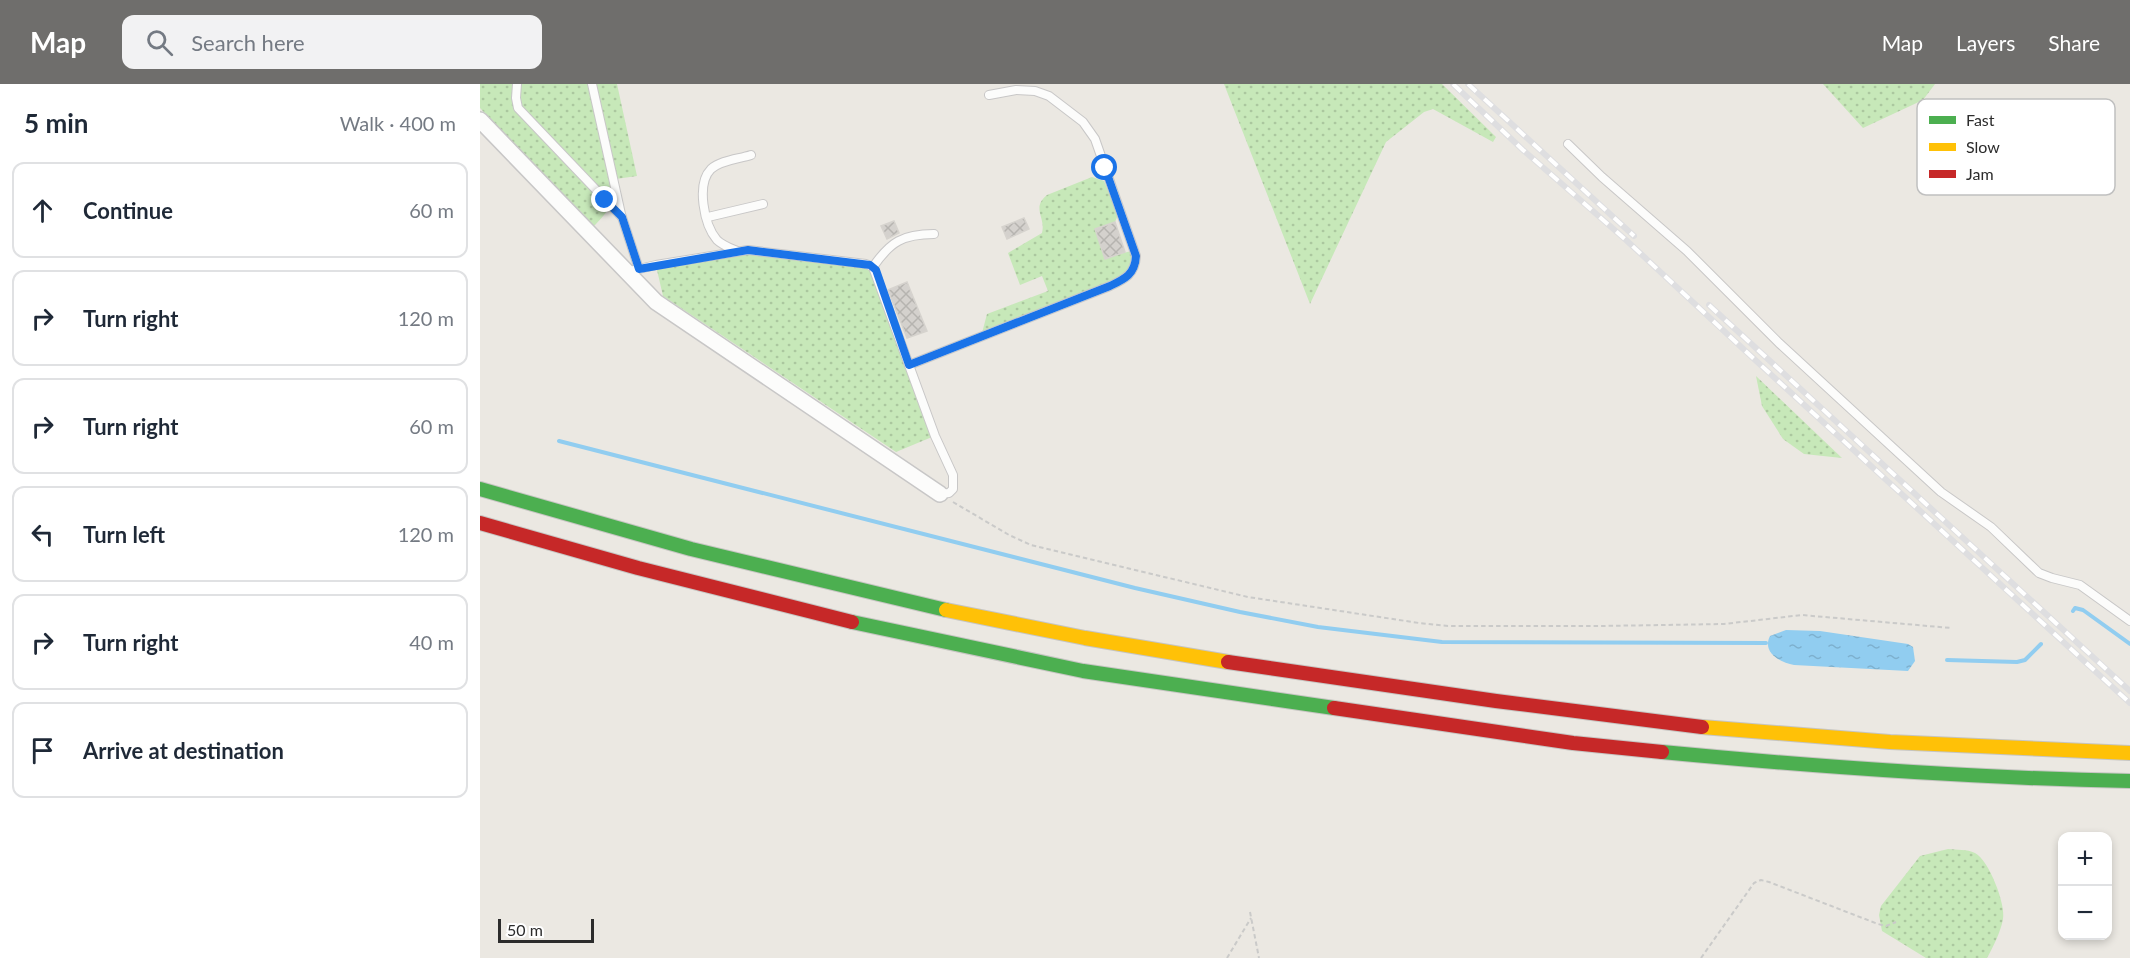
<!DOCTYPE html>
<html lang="en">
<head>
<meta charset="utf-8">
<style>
	body { margin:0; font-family:Lato,sans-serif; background:#f2f2f3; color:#1f2937 }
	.controls { position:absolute; right:18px; bottom:18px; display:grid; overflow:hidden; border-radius:12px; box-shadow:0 3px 9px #0003 }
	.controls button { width:54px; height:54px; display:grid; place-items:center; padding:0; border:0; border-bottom:2px solid #e0e1e3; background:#fff; color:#1f2937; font:30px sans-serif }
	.scale { position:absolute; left:18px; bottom:15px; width:96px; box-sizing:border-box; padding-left:6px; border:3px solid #2c2c2c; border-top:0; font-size:16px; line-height:21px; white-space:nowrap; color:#2c2c2c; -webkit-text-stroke:4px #fff; paint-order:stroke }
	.stop { position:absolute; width:18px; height:18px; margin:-14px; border:4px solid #1a73e8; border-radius:50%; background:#fff }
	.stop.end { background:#1a73e8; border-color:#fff; box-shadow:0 2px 6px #0008 }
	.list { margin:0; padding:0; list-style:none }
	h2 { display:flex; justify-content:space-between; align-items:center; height:78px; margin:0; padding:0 24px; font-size:26px }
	h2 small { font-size:20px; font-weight:400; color:#747a83 }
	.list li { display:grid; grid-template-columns:39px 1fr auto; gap:18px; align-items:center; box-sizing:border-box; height:96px; margin:0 12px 12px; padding:0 12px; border:2px solid #e0e1e3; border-radius:12px }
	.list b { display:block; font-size:22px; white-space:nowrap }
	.list em { font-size:20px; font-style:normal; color:#747a83 }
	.icon { flex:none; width:33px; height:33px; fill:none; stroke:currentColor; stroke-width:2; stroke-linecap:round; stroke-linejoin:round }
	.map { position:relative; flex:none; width:1650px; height:874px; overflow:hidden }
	header { display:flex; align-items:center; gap:36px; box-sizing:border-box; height:84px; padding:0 30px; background:#6f6e6c; color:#fff }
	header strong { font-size:28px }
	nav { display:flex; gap:33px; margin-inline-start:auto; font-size:21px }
	.search { width:420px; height:54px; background:#f2f2f3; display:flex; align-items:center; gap:15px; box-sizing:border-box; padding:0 21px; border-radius:12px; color:#747a83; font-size:22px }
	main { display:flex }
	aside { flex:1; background:#fff }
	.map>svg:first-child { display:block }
</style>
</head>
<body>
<header>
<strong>Map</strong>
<div class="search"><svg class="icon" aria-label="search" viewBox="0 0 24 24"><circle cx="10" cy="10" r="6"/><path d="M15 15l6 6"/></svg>Search here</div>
<nav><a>Map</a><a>Layers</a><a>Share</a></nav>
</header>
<main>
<aside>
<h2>5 min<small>Walk · 400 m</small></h2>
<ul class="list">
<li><svg class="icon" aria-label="ahead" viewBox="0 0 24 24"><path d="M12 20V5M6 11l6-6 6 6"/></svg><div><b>Continue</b></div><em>60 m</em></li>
<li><svg class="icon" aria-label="right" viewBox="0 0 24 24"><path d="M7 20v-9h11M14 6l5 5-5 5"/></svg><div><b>Turn right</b></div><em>120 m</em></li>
<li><svg class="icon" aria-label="right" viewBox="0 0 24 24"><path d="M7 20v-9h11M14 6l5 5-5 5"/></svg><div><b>Turn right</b></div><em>60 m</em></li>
<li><svg class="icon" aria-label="left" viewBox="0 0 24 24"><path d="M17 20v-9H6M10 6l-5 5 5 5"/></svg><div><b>Turn left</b></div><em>120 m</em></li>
<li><svg class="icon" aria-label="right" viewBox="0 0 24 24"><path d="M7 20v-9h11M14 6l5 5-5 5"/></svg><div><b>Turn right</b></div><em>40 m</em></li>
<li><svg class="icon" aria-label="arrive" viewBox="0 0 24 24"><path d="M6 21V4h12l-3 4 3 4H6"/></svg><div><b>Arrive at destination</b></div></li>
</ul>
</aside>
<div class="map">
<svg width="1650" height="874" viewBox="0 0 1650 874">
	<defs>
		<pattern id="grass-dots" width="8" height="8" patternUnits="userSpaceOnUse" patternTransform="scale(1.5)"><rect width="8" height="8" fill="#c7e8b9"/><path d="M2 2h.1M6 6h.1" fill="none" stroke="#abc79f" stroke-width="1.8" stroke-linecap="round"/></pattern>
		<pattern id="water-ripples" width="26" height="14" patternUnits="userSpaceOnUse" patternTransform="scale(1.5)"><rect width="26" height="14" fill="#91cdf0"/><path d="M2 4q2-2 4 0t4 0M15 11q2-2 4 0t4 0" fill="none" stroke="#7db0ce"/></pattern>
		<pattern id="building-cross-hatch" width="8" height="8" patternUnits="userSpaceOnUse" patternTransform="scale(1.5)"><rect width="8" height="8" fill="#d4d1cd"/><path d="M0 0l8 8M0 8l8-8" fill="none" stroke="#b6b4b0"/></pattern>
	</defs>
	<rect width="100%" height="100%" fill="#ebe8e2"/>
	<g fill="url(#grass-dots)">
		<path d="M0,0H137L157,92L129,96C134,122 130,125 113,143L0,24Z"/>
		<path d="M744,0H962L1016,53L1013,58L953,25L944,28L906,58L830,220Z"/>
		<path d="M1343,0H1455L1443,16L1383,44Z"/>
		<path d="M612,93L624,97L638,131L635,138L615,145L625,174L651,167C655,179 648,187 639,194L502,249L507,230L568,207L562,192L540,201L528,169L562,149C566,133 551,124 567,111Z"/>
		<path d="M267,170L384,183L390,187L394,193L452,353L416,368L183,212L177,186Z"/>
		<path d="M1276,292L1362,374L1324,370L1303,355L1282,322Z"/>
		<path d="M1468,765C1477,766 1487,765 1495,769C1509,776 1526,821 1523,835C1521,847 1513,863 1507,874H1446L1402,847L1399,831L1401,822L1440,772Z"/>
	</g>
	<path fill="url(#water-ripples)" d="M1306,546L1340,547L1428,560L1433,563L1435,577L1428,587L1314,581C1299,578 1282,568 1290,552Z"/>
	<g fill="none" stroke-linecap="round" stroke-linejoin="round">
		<g stroke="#91cdf0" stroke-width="4">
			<path d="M79,357L655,504L760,528L838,543L962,558L1286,559"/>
			<path d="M1593,527L1595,524L1603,526L1650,560"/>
			<path d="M1467,576L1537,578L1545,576L1561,560"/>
		</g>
	</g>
	<g fill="url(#building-cross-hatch)" stroke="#d6d3ce" stroke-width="1.5">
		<path d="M544,134L549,145L527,155L522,143Z"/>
		<path d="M414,137L419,149L407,155L401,142Z"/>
		<path d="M635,138L645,168L625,175L615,145Z"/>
		<path d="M427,198L447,247L427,254L408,206Z"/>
	</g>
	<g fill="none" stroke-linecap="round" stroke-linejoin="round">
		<defs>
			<g id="lane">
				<path d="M37,0L36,14L38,24L141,132"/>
				<path d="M112,0L141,130L159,185"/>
				<path d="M1088,60L1122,93L1207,167L1299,259L1461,408L1511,443L1559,489L1572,494L1600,501L1650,537"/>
				<path d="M228,133L283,120"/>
				<path d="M257,167C250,164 242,161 237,156C224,141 216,100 231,85C241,76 259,75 271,71"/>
				<path d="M393,183C410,158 423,150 454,150"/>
				<path d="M146,188L176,181L268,166L386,180L393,183L455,352L473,391V405L469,409L460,410"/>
				<path d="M429,281L630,202C645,195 655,190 656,172L615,55L603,38L569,12L555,7L536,6L509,11"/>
			</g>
			<path id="street" d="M0,36L176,218L460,410"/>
			<g id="fast">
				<path d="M0,405L211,465L466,526"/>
				<path d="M372,538L603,587L854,624"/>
				<path d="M1182,668C1338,683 1493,694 1650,697"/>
			</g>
			<g id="slow">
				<path d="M466,526L605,554L748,578"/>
				<path d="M1222,643L1410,658L1650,669"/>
			</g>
			<g id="jam">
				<path d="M0,439L158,484L372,538"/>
				<path d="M748,578L1016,617L1222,643"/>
				<path d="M854,624L1093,659L1182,668"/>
			</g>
		</defs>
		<use href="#lane" stroke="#c8c7c7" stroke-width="10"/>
		<use href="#street" stroke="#c8c7c7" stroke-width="18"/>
		<use href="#fast" stroke="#c6c5c2" stroke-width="16"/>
		<use href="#slow" stroke="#c6c5c2" stroke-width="16"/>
		<use href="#jam" stroke="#c6c5c2" stroke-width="16"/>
		<g stroke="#cacac9" stroke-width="2" stroke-dasharray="4.5 3" stroke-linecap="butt">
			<path d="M473,418L529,451L551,461L768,513L939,539L968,542H1120L1244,540L1322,531L1471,544"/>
			<path d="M770,828L779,874"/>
			<path d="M747,874L771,834"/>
			<path d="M1221,874L1274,799L1281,796L1289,798L1398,840L1406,842L1416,838"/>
		</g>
		<use href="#lane" stroke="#fcfcfb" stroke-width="8"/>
		<use href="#street" stroke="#fcfcfb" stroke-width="15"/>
		<use href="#fast" stroke="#4caf50" stroke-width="14"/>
		<use href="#slow" stroke="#ffc107" stroke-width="14"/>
		<use href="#jam" stroke="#c62828" stroke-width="14"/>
		<defs>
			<g id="rail">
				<path d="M973,0L1043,66L1146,156L1273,274L1650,619"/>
				<path d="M988,0L1154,152"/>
				<path d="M1229,221L1650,607"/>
			</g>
		</defs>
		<use href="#rail" stroke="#dedee0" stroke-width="6"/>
		<use href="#rail" stroke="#fff" stroke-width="4" stroke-dasharray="11" stroke-linecap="butt"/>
	</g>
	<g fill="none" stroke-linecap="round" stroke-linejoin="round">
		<path stroke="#1a73e8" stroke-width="8" d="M125,116L142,133L159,185L268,166L390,181L396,186L429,281L630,202C645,195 655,190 656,172L625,84"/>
	</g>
	<rect x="1437" y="15" width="198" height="96" rx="9" fill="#fff" stroke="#c0c0c0" stroke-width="1.5"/>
	<rect x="1449" y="32" width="27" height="8" fill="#4caf50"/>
	<rect x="1449" y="59" width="27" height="8" fill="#ffc107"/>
	<rect x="1449" y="86" width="27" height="8" fill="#c62828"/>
	<g font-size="16" fill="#2c2c2c">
		<text x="1486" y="42">Fast</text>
		<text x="1486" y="69">Slow</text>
		<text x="1486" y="96">Jam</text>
	</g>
</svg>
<div class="controls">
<button>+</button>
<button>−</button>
</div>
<div class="scale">50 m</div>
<div class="stop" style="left:625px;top:84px"></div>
<div class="stop end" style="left:125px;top:116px"></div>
</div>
</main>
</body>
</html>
